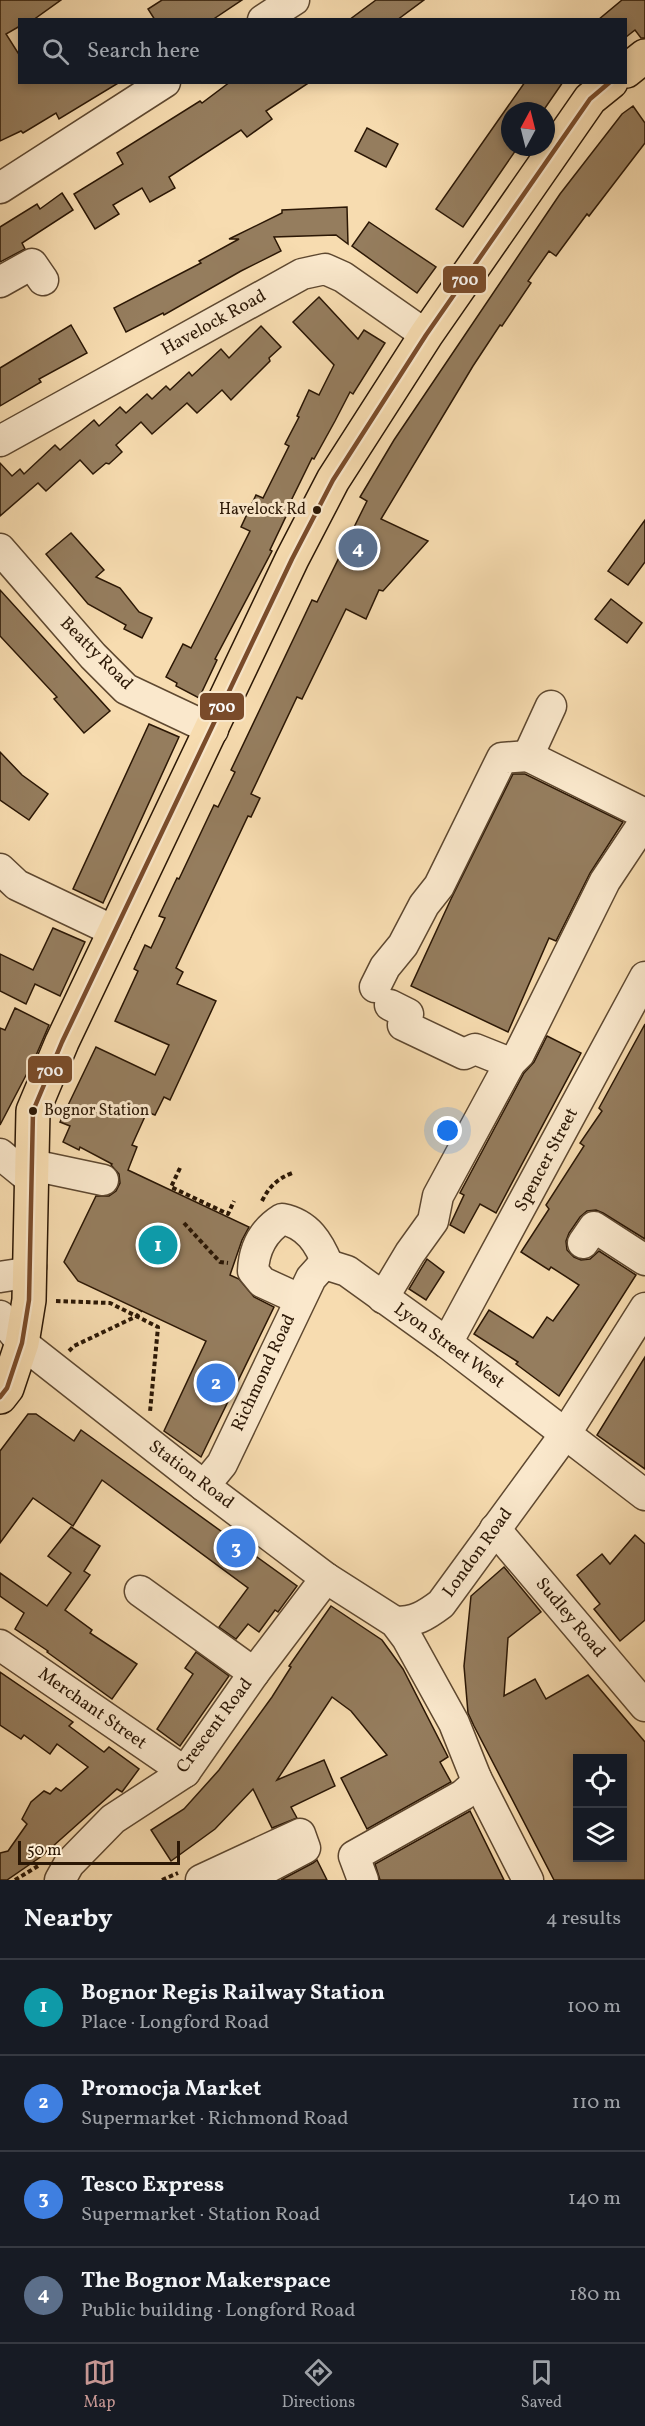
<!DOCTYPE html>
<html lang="en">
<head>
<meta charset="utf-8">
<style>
	body { margin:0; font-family:Vollkorn,serif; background:#242831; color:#f1f3f6 }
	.controls { position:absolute; right:18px; bottom:18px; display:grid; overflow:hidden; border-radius:0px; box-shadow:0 3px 9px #0003 }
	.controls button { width:54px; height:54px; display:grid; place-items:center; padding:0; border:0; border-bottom:2px solid #363941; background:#171b24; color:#f1f3f6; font:30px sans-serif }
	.compass { position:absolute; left:501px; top:102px; width:54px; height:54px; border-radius:50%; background:#171b24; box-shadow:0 3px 9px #0003; rotate:7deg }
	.scale { position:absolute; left:18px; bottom:15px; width:162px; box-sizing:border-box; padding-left:6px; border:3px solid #2b1705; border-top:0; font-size:16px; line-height:21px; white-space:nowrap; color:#2b1705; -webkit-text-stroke:4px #fae8cc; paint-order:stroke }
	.you { position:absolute; left:448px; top:1131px; width:21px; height:21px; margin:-15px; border:4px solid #fff; border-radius:50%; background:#1a73e8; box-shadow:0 0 0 9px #1a73e833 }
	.badge { display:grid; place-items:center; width:39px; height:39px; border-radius:50%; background:#c59692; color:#fff; font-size:20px; font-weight:700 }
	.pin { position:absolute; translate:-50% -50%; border:3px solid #fff; box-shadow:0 2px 6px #0006 }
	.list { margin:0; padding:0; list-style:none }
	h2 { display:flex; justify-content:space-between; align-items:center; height:78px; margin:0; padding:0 24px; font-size:26px }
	h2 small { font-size:20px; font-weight:400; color:#9ea1a6 }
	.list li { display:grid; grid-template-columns:39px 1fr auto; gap:18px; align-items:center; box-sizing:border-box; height:96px; padding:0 24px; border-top:2px solid #363941 }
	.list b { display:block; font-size:22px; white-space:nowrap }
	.list p { margin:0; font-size:20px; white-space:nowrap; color:#9ea1a6 }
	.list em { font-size:20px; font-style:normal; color:#9ea1a6 }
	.icon { flex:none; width:33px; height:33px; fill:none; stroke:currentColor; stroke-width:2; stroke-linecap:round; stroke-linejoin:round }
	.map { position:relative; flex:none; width:645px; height:1880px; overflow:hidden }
	.search { position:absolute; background:#171b24; box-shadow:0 3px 9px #0003; left:18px; right:18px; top:18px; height:66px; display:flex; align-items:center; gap:15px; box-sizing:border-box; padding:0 21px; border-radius:0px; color:#9ea1a6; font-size:22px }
	.sheet { height:462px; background:#171b24 }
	nav { display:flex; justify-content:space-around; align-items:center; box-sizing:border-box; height:84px; border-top:2px solid #363941; background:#171b24; font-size:16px; color:#9ea1a6 }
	nav a { display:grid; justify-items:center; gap:3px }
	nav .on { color:#c59692 }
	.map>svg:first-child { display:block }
</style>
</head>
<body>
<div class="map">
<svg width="645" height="1880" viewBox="0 0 645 1880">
	<rect width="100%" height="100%" fill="#f7dcb0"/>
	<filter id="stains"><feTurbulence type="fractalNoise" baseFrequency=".00333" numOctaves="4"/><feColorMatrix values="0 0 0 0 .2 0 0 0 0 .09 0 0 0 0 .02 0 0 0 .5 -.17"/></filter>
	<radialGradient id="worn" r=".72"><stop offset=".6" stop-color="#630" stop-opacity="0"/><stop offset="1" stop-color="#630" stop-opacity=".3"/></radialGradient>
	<g fill="#957d5e" stroke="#2b1705" stroke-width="1.5" fill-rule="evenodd">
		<path d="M0,0H61L33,20H20V26L6,34L20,56V82H120L59,119L56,113L23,133L21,131L0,141Z"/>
		<path d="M162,0H242L212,20H155L148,9Z"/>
		<path d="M376,0H424L397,20H349Z"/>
		<path d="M622,0H645V38H641L635,30L626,37V20H598Z"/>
		<path d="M230,82H310L266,111L272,119L247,137L241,130L169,177L175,188L150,202L142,188L113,205L119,214L95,229L74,194L123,164L117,153L200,101L202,103Z"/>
		<path d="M525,82H563L543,111H510V147H518L463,227L436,209Z"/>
		<path d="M633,106L645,123V143L589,216L587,214L556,256L549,251L528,281L531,283L502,326L500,325L473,366L381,519L428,541L383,591L379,590L366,619L346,609L302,699L297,697L251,794L260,798L251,817L248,816L176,968L183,972L177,984L216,1001L170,1100L164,1097L155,1115L147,1112L132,1145L137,1147L128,1170L249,1227L242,1240L230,1275L239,1279L254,1297L274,1307L201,1457L164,1431L206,1341L78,1281L64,1262L96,1196H109L116,1191L120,1183L119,1174L111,1165L112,1164L80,1147L79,1150L63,1142L70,1126L60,1122L96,1047L155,1075L169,1045L115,1021L138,971L134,969L145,945L151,948L165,918L159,916L177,878L179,879L214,805L218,807L235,772L231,770L312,600L317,602L367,501L360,497L394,440L560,194L622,114Z"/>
		<path d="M367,128L398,144L386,167L355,151Z"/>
		<path d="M62,193L73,210L22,243L25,249L0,262V227L37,204L40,209Z"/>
		<path d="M347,207L348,244L336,235L274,237L281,251L241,271L164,315L163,313L126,332L114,308L201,263L199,261L239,239H229L282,213V210Z"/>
		<path d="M369,222L436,267L417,293L352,246Z"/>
		<path d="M319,297L358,339L364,330L385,343L353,394L350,392L335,421L314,459L312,458L287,509L289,510L270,550L272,551L215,659L217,660L199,698L176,686L177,683L166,677L183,644L191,648L215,601L250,531L241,527L256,495L263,498L289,446L285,444L299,417L297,416L309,390L319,395L334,365L293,322Z"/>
		<path d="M71,325L87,353L39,379L41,382L0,406V368Z"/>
		<path d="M261,326L281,347L269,358L270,361L231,400L222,390L197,413L187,403L152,434L141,422L116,445L122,452L109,464L106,463L93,474L80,460L46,491L38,483L0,516V463L12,476L20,469L24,474L55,445L60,450L94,420L99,426L120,407L126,413L147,394L152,399L166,386L170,390L189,372L192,376L221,349L229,358Z"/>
		<path d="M645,520V562L628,585L608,571Z"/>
		<path d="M71,533L104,570L96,577L120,588L139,612L152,618L142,638L124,629L126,625L88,604L46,554Z"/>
		<path d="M0,590L110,711L84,733L54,699L57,697L0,636Z"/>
		<path d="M611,599L642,623L627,643L595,619Z"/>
		<path d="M149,724L179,737L103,903L73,889Z"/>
		<path d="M0,752L22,775L48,794L29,820L0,800Z"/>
		<path d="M513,774H525L623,822L590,873L556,941L549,938L508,1032L411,986L451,899Z"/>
		<path d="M53,928L85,942L60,996L35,984L26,1004L0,991V954L33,970Z"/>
		<path d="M15,1008L49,1025L34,1060L0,1125V1028L5,1030Z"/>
		<path d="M645,1024V1239L603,1213L596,1210L587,1211L580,1217L569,1233L566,1241L567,1250L574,1257L581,1260L590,1259L599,1251L636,1275L559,1396L516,1364L518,1362L474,1334L489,1310L533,1338L547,1317L553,1321L579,1285L551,1267L549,1270L521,1252L549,1209L546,1205L584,1146L580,1143L602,1111L599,1108Z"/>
		<path d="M547,1036L581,1053L496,1213L480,1204L464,1233L450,1225L464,1195L460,1193L524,1073L534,1062Z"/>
		<path d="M427,1259L444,1272L426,1300L409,1289Z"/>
		<path d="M645,1357V1469L597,1435Z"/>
		<path d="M28,1414H36L74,1441L81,1430L297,1586L278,1612L275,1610L259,1632L248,1624L236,1639L219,1627L248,1588L102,1480L73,1526L33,1498L0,1543V1451Z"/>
		<path d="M71,1527L100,1546L84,1571L90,1575L65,1610L92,1630L90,1633L137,1664L112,1699L47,1652L48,1651L15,1629L24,1613L0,1596V1573L47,1606L71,1573L48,1556Z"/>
		<path d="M635,1535L645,1544V1620L620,1641L594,1609L600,1604L577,1575L602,1554L610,1564Z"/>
		<path d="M504,1567L541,1612L508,1638L504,1696L535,1679L546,1699L588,1675L645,1742V1880H554L474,1726L468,1713L464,1666L471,1596ZM578,1758H622V1857H578Z"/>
		<path d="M331,1606L382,1640L403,1669L448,1757L440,1762L451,1782L367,1829L341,1778L387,1755L351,1711L332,1697L277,1780L324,1760L335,1786L291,1807L297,1818L272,1828L253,1789L215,1829L171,1861L151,1830L184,1809L219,1770L272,1697L291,1667L289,1666Z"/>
		<path d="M196,1652L229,1676L180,1746L157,1729L193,1674L185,1668Z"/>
		<path d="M0,1672L73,1722L69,1726L104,1752L109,1747L139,1769L122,1792L117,1789L42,1856L7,1880H0V1853L8,1851L27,1824L22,1819L31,1802L44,1791L50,1794L56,1788L61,1791L88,1767L57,1744L50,1754L24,1735L21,1739L0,1725Z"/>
		<path d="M470,1811L504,1880H380L375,1864Z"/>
		<path d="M317,1860L327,1880H281L313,1863Z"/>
	</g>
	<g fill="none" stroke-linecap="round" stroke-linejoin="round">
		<defs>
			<g id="minor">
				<path d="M263,20L294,0"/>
				<path d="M0,188L165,82"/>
				<path d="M0,282L32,264L43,280"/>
				<path d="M0,441L302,274L325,269L343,277L426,335"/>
				<path d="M0,549L93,656L126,689L213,730"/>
				<path d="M551,706L528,756L645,814"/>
				<path d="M0,869L17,885L116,932"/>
				<path d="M375,987L385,967L403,945L424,905L439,886L502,758L528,756"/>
				<path d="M390,1005L408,1014L403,1025L464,1054L475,1049L510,1063"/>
				<path d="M0,1154L33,1181"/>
				<path d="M32,1165L103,1180"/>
				<path d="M583,1243L594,1227L645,1260"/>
				<path d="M328,1265L347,1271L447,1343L645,1495"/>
				<path d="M0,1277L19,1274L31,1267"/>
				<path d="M383,1298L410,1253L433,1221L438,1196L510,1063L519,1054L605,881L645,821"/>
				<path d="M299,1299L262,1282L253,1271C254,1248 263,1231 282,1219C308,1224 319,1243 328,1265"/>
				<path d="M0,1316L22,1343L204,1486L326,1578L395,1622L407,1638L454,1723L476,1778L528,1880"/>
				<path d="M447,1343L645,977"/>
				<path d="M204,1486L222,1464L311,1278L320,1268L328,1265"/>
				<path d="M495,1529L645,1706"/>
				<path d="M140,1591L254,1673"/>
				<path d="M395,1622C415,1622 425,1616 441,1604L566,1433L645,1308"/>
				<path d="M0,1645L185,1772"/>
				<path d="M60,1880L69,1864L113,1819L185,1772L254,1673L326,1578"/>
				<path d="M201,1880L300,1834L305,1848L244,1880"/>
				<path d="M363,1880L354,1856L463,1795L472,1787L476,1778"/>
			</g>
			<g id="major">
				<path d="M626,71L645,56"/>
				<path d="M0,1397L7,1388L22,1343L29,1300L33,1111L62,1042L292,559L333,480L426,335L590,99L611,82"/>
			</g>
		</defs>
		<use href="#minor" stroke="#5e4830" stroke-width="33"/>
		<use href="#major" stroke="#2b1705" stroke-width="36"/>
		<g stroke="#2b1705" stroke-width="4" stroke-dasharray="4.5 3" stroke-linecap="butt">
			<path d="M180,1168L171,1187L228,1214L234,1201"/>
			<path d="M262,1201C269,1187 277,1179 292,1173"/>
			<path d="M184,1223L220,1262L228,1263"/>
			<path d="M56,1301L110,1303L158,1327L150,1412"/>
			<path d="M69,1351L74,1346L137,1316L141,1310"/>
			<path d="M15,1880L38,1866"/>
			<path d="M162,1880L178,1873"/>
		</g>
		<use href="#minor" stroke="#fae8cc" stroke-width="30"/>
		<use href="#major" stroke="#f7dcb0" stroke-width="33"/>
		<defs>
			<path id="bus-1" d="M0,1397L7,1388L22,1343L29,1300L33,1111L62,1042L292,559L333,480L426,335L590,99L610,82"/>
		</defs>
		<use href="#bus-1" stroke="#fae8cc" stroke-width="9"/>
		<use href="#bus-1" stroke="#7a4b2a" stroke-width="4.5"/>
	</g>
	<g fill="#2b1705" stroke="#fae8cc" stroke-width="2">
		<circle cx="317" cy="510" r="5"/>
		<circle cx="33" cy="1111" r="5"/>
	</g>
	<g text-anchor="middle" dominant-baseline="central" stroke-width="6" stroke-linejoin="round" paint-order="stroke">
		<g font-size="16" fill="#2b1705" stroke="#fae8cc" text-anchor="end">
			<text x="306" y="510">Havelock Rd</text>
			<text x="44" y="1111" text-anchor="start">Bognor Station</text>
		</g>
		<g font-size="18" fill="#2b1705" stroke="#fae8cc">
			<text transform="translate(214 323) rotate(-29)">Havelock Road</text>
			<text transform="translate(96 654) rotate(45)">Beatty Road</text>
			<text transform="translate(547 1160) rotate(-62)">Spencer Street</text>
			<text transform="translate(449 1346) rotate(36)">Lyon Street West</text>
			<text transform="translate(264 1373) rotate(-65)">Richmond Road</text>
			<text transform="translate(191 1475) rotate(37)">Station Road</text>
			<text transform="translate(478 1553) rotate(-54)">London Road</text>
			<text transform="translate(570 1618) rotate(50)">Sudley Road</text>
			<text transform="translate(92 1709) rotate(35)">Merchant Street</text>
			<text transform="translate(215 1726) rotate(-53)">Crescent Road</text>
		</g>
	</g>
	<g stroke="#fae8cc" stroke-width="2">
		<rect x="442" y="265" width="45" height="29" rx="6" fill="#7a4b2a"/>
		<rect x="199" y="692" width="46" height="29" rx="6" fill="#7a4b2a"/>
		<rect x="27" y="1055" width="46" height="29" rx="6" fill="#7a4b2a"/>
	</g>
	<g font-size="16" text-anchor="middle" font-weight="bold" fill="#fff">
		<text x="465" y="285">700</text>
		<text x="222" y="712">700</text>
		<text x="50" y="1076">700</text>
	</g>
	<rect width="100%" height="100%" filter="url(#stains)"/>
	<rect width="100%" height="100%" fill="url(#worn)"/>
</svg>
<div class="controls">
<button><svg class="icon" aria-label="locate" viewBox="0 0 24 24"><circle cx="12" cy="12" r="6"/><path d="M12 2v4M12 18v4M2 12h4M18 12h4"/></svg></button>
<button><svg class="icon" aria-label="layers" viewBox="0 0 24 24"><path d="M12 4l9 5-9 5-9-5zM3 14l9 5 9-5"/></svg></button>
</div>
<svg class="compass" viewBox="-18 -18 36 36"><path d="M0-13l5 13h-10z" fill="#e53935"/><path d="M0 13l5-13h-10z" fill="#9ea1a6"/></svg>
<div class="scale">50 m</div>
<div class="you"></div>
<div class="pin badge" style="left:158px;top:1245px;background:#0f9aa8">1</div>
<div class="pin badge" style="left:216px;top:1383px;background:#3f7fe0">2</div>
<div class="pin badge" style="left:236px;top:1548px;background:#3f7fe0">3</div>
<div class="pin badge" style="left:358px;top:548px;background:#5c6f8a">4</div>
<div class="search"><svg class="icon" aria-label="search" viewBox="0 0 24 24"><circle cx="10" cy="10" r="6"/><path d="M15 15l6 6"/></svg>Search here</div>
</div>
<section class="sheet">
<h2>Nearby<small>4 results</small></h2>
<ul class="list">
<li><span class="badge" style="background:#0f9aa8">1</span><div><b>Bognor Regis Railway Station</b><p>Place · Longford Road</p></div><em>100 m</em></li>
<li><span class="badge" style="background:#3f7fe0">2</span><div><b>Promocja Market</b><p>Supermarket · Richmond Road</p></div><em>110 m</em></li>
<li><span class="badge" style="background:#3f7fe0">3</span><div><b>Tesco Express</b><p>Supermarket · Station Road</p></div><em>140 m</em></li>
<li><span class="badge" style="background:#5c6f8a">4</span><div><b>The Bognor Makerspace</b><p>Public building · Longford Road</p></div><em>180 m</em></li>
</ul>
</section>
<nav>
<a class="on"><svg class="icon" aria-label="map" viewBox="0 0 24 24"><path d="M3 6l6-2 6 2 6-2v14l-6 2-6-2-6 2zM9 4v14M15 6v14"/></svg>Map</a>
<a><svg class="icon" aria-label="directions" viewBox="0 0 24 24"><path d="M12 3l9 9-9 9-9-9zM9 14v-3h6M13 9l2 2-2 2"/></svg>Directions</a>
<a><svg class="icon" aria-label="saved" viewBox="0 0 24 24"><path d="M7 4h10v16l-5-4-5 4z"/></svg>Saved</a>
</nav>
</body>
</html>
